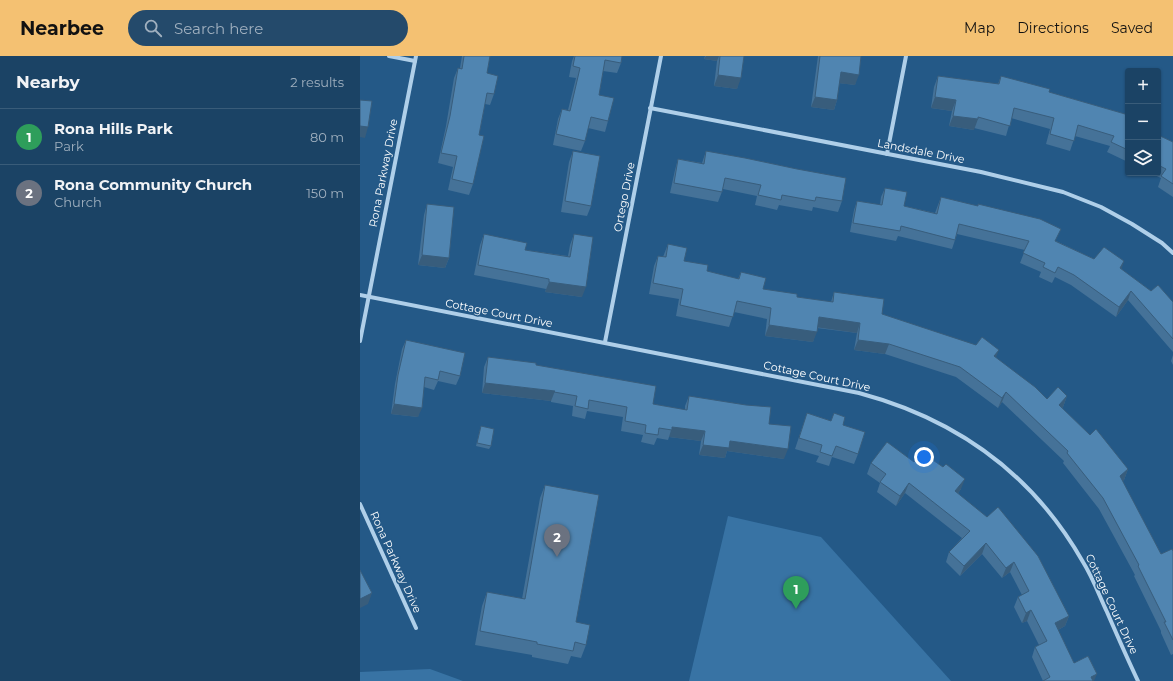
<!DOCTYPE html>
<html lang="en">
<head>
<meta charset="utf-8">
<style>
	body { margin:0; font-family:Montserrat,sans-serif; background:#244a6b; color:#f1f3f6 }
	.controls { position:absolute; right:12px; top:12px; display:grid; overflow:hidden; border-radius:4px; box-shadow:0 1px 3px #0004 }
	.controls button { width:36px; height:36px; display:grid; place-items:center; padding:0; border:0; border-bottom:1px solid #395c79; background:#1b4365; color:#f1f3f6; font:20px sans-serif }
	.you { position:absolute; left:564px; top:401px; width:14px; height:14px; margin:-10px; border:3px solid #fff; border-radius:50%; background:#1a73e8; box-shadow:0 0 0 6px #1a73e833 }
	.badge { display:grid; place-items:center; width:26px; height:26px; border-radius:50%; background:#f4c172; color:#fff; font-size:13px; font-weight:700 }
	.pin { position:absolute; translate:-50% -33px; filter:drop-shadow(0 1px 2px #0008) }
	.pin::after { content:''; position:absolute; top:21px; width:14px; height:12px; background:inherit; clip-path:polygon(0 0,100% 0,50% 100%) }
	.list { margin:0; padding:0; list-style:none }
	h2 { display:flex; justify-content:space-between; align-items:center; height:52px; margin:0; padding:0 16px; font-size:17px }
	h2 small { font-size:13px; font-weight:400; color:#a0b0bf }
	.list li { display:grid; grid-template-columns:26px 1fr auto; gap:12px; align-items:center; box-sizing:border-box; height:56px; padding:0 16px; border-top:1px solid #395c79 }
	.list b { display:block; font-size:15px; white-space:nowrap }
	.list p { margin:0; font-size:13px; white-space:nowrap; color:#a0b0bf }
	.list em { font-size:13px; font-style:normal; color:#a0b0bf }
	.icon { flex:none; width:22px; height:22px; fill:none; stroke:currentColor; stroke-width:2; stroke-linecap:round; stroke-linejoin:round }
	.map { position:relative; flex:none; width:813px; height:625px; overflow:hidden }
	header { display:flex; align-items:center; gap:24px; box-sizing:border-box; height:56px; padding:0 20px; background:#f4c172; color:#111 }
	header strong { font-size:19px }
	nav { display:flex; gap:22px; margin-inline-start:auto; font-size:14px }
	.search { width:280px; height:36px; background:#244a6b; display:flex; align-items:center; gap:10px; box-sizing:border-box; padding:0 14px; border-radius:22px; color:#a0b0bf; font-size:15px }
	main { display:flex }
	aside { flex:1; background:#1b4365 }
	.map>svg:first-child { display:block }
</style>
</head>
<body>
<header>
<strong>Nearbee</strong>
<div class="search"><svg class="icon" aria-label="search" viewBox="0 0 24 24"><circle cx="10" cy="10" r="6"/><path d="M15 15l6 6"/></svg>Search here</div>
<nav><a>Map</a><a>Directions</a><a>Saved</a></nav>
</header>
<main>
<aside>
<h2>Nearby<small>2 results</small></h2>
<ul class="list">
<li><span class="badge" style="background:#2e9e5b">1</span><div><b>Rona Hills Park</b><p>Park</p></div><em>80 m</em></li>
<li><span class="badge" style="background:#6b7280">2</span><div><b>Rona Community Church</b><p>Church</p></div><em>150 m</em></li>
</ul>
</aside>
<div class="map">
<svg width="813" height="625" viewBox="0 0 813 625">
	<rect width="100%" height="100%" fill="#245987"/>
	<g fill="#3873a4">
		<path d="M368,460L461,481L591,625H329Z"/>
		<path d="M70,613L103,625H0V616Z"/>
	</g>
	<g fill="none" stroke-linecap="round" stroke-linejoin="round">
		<g stroke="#afcfe9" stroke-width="4">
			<path d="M29,0L55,5"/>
			<path d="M290,52L621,116L703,136L741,151L772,168L802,187L813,197"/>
			<path d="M527,98L546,0"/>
			<path d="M0,239L499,337C596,363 673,418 723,506C733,522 739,539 747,556C757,579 767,602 778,625"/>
			<path d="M0,285L56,0"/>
			<path d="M245,286L301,0"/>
			<path d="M0,448L56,572"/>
		</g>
	</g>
	<g fill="#457298">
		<path d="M102,0H130L127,17L134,38L130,49L125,48L119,79L113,128L109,139L88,134L93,111L78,107L86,70L94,22L98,12H100Z"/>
		<path d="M214,0H262L261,7L257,17L243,15L239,39L248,65L245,76L228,72L225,85L221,95L193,89L198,63L202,53L208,54L216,22L209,21L212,5Z"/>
		<path d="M345,0H384L377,33L354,30L357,5L344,3Z"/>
		<path d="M458,0H501L495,29L479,27L477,44L474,54L451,51Z"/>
		<path d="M578,20L638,28L641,20L689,36L765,58L768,54V106L747,96L750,90L715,80L710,95L686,88L690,73L651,62L646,80L614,72V74L589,70L592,55L571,52L574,31Z"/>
		<path d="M798,79L813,86V141L798,131L801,122L790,117H798Z"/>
		<path d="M213,95L231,150L227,160L201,156L209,106Z"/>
		<path d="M346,95L482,145L478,156L453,151L452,155L419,149L417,154L395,149L397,140L363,133L358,146L310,137L315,114L318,103L342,107Z"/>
		<path d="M525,132L544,150L575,157L581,141L696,185L734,203L761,213L791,235L813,246V296L768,244L756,261L711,229L695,221L692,227L679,221L681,216L660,207L665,194L597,178L592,193L538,180L536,185L490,176L494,154L497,145L520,149L521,141Z"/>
		<path d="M67,148L89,202L85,212L58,209L64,159Z"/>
		<path d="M124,178L165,194L208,200L210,189L214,178L222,241L185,236L186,233L114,219L120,189Z"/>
		<path d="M308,188L324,205L347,215L378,223L381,216L403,233L437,241L471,246L474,236L522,258L636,302L687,343L707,340L703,351L702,352L730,379L768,413L764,424L762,425L801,498L813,495V598L811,599L801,577V575L774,520L775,519L739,453L703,407L704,405L642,346L638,352L596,321L525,298L494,294L497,277L457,272L453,286L405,280L407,263L374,256L369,271L316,260L319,243L289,238L294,210L298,200L303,201Z"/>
		<path d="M46,284L100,320L96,329L78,325L74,334L64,331L58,361L31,358L35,328L42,293Z"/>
		<path d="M813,299V309L811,305Z"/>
		<path d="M128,301L176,309L293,348L325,354V350L329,340L409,368L424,403L367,395L365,402L339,399L341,385L309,381L308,384L297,382L294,389L281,386L283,379L261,375L263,361L227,355L225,363L212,360L213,350L191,346V345L122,337L124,311Z"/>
		<path d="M447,357L483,369L498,398L494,408L472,401L469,410L456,406L459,400L435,393Z"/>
		<path d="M121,370L131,390L129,393L116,390Z"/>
		<path d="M554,406L601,433L598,437L709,560L705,570L698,574L714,607L737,618L683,625L672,601L675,591L679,589L667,565L662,567L654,551L658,541L662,539L650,516L642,522L622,498L600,520L586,506L589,496L602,482L545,437L536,450L517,436L520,427L507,418L511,407Z"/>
		<path d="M185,429L216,566L226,589L221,602L211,600L208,608L172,601V599L115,589L122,550L127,536L162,543L180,442Z"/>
	</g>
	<g fill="#385d7c">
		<path d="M346,0H359L357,5L344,3Z"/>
		<path d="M481,16L499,19L495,29L477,27Z"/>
		<path d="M358,19L381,22L377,33L354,30Z"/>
		<path d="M455,41L477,44L474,54L451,51Z"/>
		<path d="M575,41L596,44L592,55L571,52Z"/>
		<path d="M593,60L618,63L614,74L589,70Z"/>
		<path d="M0,70L8,71L5,82L0,81Z"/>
		<path d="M62,199L89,202L85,212L58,209Z"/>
		<path d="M764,205L761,215L760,212Z"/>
		<path d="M189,226L226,231L222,241L185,236Z"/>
		<path d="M771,235L768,244L756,261L759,251Z"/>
		<path d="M459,261L500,267L497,277L455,271Z"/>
		<path d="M409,269L457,276L453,286L405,280Z"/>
		<path d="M498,284L529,288L525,298L494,294Z"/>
		<path d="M639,294L635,304L634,300Z"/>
		<path d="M125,327L195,335L191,345L122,337Z"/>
		<path d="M646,336L642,346L638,352L642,342Z"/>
		<path d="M707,340L703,351L695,360L699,349Z"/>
		<path d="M34,348L62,352L58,361L31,358Z"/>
		<path d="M312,371L345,375L341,385L309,381Z"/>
		<path d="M370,385L428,393L424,403L367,395L365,402L339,399L343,389Z"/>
		<path d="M768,413L764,424L756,430L760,420Z"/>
		<path d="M605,423L601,433L592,445L595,435Z"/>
		<path d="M549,427L545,437L536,450L540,440Z"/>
		<path d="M626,487L622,498L600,520L604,510Z"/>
		<path d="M654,506L650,516L642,522L646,512Z"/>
		<path d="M12,537L8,548L0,552V543Z"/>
		<path d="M671,554L667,565L662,567L666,557Z"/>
		<path d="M709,560L705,570L691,578L695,567Z"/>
		<path d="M737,618L734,625H729L731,621Z"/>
	</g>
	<g fill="#5085b1" stroke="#385d7c">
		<path d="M104,0H130L127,17L138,20L134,38L127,37L119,79L124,80L113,128L92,123L97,100L81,97L90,60L98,12L102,13Z"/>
		<path d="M215,0H262L261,7L245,4L239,39L254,42L248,65L231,61L225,85L196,78L202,53L210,55L220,12L213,10Z"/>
		<path d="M360,0H384L381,22L358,19Z"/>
		<path d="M460,0H501L499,19L481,16L477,44L455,41Z"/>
		<path d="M578,20L639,28L641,20L690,33L689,36L765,58L767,53L768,54V94L751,86L754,80L718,69L714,85L690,78L694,62L654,52L650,70L618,61V63L593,60L596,44L575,41Z"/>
		<path d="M0,44L12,45L8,71L0,70Z"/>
		<path d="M798,79L813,86V128L801,120L806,113L798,109Z"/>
		<path d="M213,95L240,100L231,150L205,145Z"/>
		<path d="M346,95L385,102L437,113L486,122L482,145L456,141L455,145L422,139L421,144L398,139L401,129L365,122L362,136L314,127L318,103L344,108Z"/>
		<path d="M525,132L547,136L544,150L577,158L581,141L618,150V148L680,163L701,173L695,185L734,203L744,191L764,205L760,212L791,235L798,229L813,246V283L771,235L759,251L714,219L698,211L695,217L683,211L685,207L663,197L669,185L599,168L595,184L541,170L540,175L493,167L497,145L522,149Z"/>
		<path d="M67,148L94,151L89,202L62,199Z"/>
		<path d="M124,178L167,187L165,194L210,201L214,178L233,181L226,231L189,226V223L118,209Z"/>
		<path d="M308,188L327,192L324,205L348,209L347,215L379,223L381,216L406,222L403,233L437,238V241L473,246L474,236L524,243L522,258L616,289L622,281L639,294L634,300L675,331L687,343L698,331L707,340L699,349L730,379L736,373L768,413L760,420L801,498L812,493L813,495V584L804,566H806L778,510L779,509L743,442L707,397L708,395L646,336L642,342L600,311L529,288L498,284L500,267L459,261L457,276L409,269L411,252L377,245L373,261L320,249L323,233L293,227L298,200L306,201Z"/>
		<path d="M46,284L105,297L100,320L80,315L78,324L65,321L62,352L34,348L38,319Z"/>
		<path d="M128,301L176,307V309L296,330L293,348L327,354L329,340L386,349L411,351L409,368L431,370L428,393L370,385L369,392L343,389L345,375L312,371V374L299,372L298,379L285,377L286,369L265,365L267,351L229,344L228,353L215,350L217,340L194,336L195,335L125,327Z"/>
		<path d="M447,357L471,365L474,357L485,361L483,369L505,376L498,398L476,390L472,400L460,396L462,389L439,382Z"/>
		<path d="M121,370L134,373L131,390L117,387Z"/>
		<path d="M527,386L554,406L561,396L583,411L586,408L605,423L595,435L627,461L638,451L678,500L709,560L695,567L714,607L728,600L737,618L731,621L733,625H683L690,621L675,591L687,585L671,554L666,557L658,541L669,535L654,506L646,512L626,487L604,510L589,496L610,475L549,427L540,440L520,426L526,418L511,407Z"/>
		<path d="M185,429L239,439L216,566L230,569L226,589L215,586L213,595L177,588V586L120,575L127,536L165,543Z"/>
		<path d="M0,514L12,537L0,543Z"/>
	</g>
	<g text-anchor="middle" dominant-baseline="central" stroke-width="3" stroke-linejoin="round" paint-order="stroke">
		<g font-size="11" fill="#fff" stroke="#245987">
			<text transform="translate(561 95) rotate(11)">Landsdale Drive</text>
			<text transform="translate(23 117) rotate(-79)">Rona Parkway Drive</text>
			<text transform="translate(264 141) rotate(-79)">Ortego Drive</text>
			<text transform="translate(139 257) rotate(11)">Cottage Court Drive</text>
			<text transform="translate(457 320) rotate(12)">Cottage Court Drive</text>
			<text transform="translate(36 506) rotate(66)">Rona Parkway Drive</text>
			<text transform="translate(752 548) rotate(65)">Cottage Court Drive</text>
		</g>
	</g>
</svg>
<div class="controls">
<button>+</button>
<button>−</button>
<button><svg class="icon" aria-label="layers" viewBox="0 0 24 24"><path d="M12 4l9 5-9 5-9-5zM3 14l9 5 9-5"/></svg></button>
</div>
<div class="you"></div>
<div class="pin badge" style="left:436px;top:553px;background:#2e9e5b">1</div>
<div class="pin badge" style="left:197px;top:501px;background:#6b7280">2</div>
</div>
</main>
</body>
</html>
